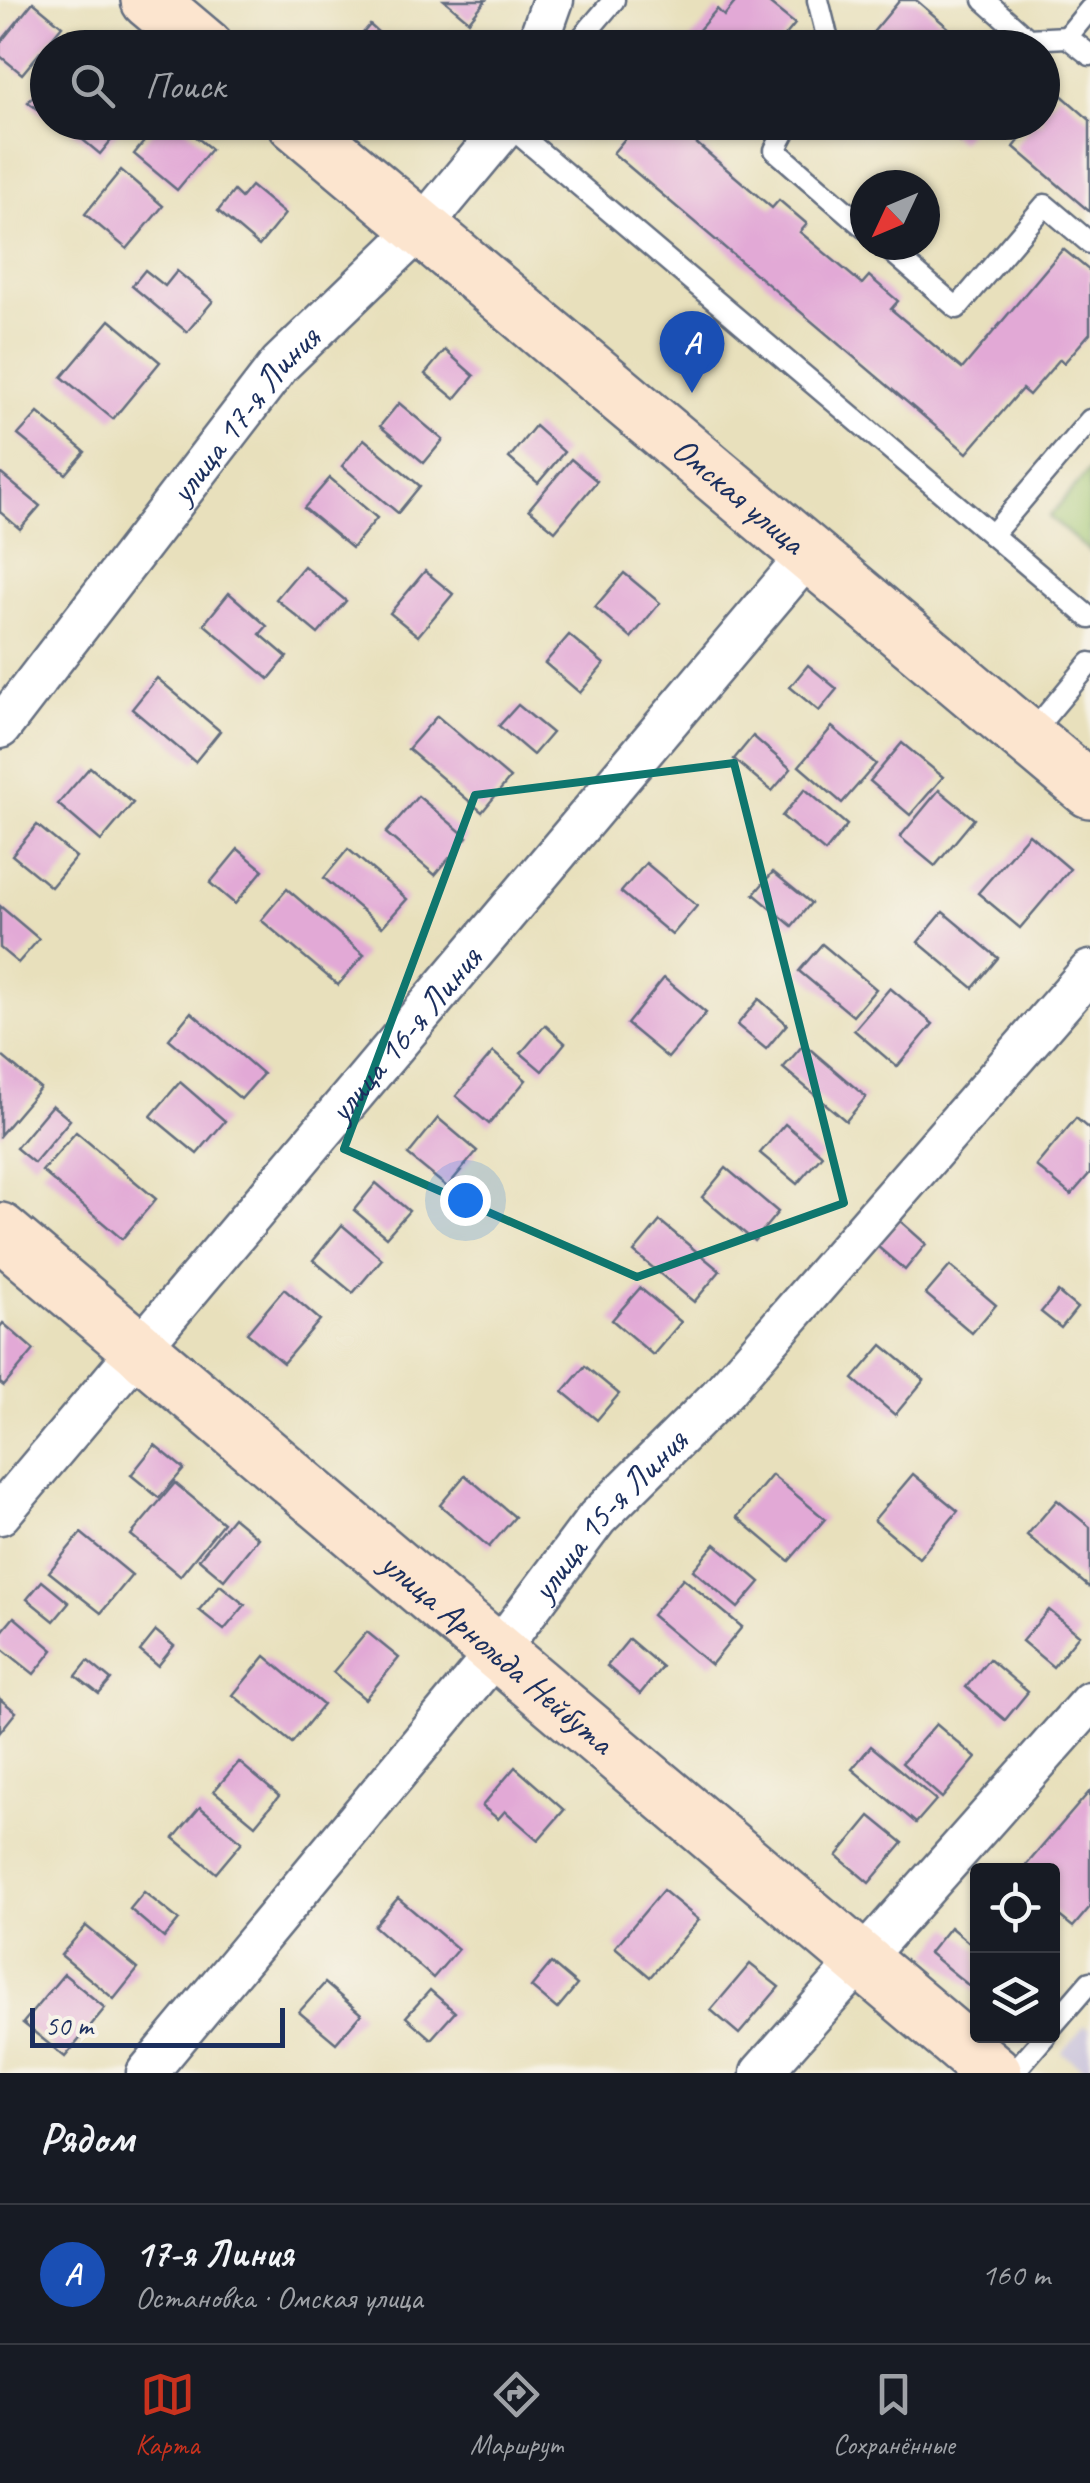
<!DOCTYPE html>
<html lang="ru">
<head>
<meta charset="utf-8">
<style>
	body { margin:0; font-family:Caveat,sans-serif; background:#20242c; color:#f1f3f6 }
	.controls { position:absolute; right:30px; bottom:30px; display:grid; overflow:hidden; border-radius:10px; box-shadow:0 2px 8px #0004 }
	.controls button { width:90px; height:90px; display:grid; place-items:center; padding:0; border:0; border-bottom:2px solid #363941; background:#171b24; color:#f1f3f6; font:50px sans-serif }
	.compass { position:absolute; left:850px; top:170px; width:90px; height:90px; border-radius:50%; background:#171b24; box-shadow:0 2px 8px #0004; rotate:226deg }
	.scale { position:absolute; left:30px; bottom:25px; width:255px; box-sizing:border-box; padding-left:10px; border:5px solid #1b2f5e; border-top:0; font-size:28px; line-height:35px; white-space:nowrap; color:#1b2f5e; -webkit-text-stroke:8px #f7f3e8; paint-order:stroke }
	.you { position:absolute; left:465px; top:1200px; width:35px; height:35px; margin:-25px; border:8px solid #fff; border-radius:50%; background:#1a73e8; box-shadow:0 0 0 15px #1a73e833 }
	.badge { display:grid; place-items:center; width:65px; height:65px; border-radius:50%; background:#c8321e; color:#fff; font-size:32px; font-weight:700 }
	.pin { position:absolute; translate:-50% -82px; filter:drop-shadow(0 2px 5px #0008) }
	.pin::after { content:''; position:absolute; top:52px; width:35px; height:30px; background:inherit; clip-path:polygon(0 0,100% 0,50% 100%) }
	.list { margin:0; padding:0; list-style:none }
	h2 { display:flex; justify-content:space-between; align-items:center; height:130px; margin:0; padding:0 40px; font-size:42px }
	h2 small { font-size:32px; font-weight:400; color:#9ea1a6 }
	.list li { display:grid; grid-template-columns:65px 1fr auto; gap:30px; align-items:center; box-sizing:border-box; height:140px; padding:0 40px; border-top:2px solid #363941 }
	.list b { display:block; font-size:38px; white-space:nowrap }
	.list p { margin:0; font-size:32px; white-space:nowrap; color:#9ea1a6 }
	.list em { font-size:32px; font-style:normal; color:#9ea1a6 }
	.icon { flex:none; width:55px; height:55px; fill:none; stroke:currentColor; stroke-width:2; stroke-linecap:round; stroke-linejoin:round }
	.map { position:relative; flex:none; width:1090px; height:2073px; overflow:hidden }
	.search { position:absolute; background:#171b24; box-shadow:0 2px 8px #0004; left:30px; right:30px; top:30px; height:110px; display:flex; align-items:center; gap:25px; box-sizing:border-box; padding:0 35px; border-radius:55px; color:#9ea1a6; font-size:38px }
	.sheet { height:270px; background:#171b24 }
	nav { display:flex; justify-content:space-around; align-items:center; box-sizing:border-box; height:140px; border-top:2px solid #363941; background:#171b24; font-size:28px; color:#9ea1a6 }
	nav a { display:grid; justify-items:center; gap:5px }
	nav .on { color:#c8321e }
	.map>svg:first-child { display:block }
</style>
</head>
<body>
<div class="map">
<svg width="1090" height="2073" viewBox="0 0 1090 2073">
	<rect width="100%" height="100%" fill="#f7f3e8"/>
	<filter id="ink" filterUnits="userSpaceOnUse"><feTurbulence type="fractalNoise" baseFrequency=".01" numOctaves="2"/><feDisplacementMap in="SourceGraphic" scale="20" xChannelSelector="R" yChannelSelector="G"/><feConvolveMatrix kernelMatrix="1 2 1 2 8 2 1 2 1" color-interpolation-filters="sRGB"/></filter>
	<filter id="wash" filterUnits="userSpaceOnUse"><feTurbulence type="fractalNoise" baseFrequency=".0048" numOctaves="4" result="noise"/><feDisplacementMap in="SourceGraphic" scale="40" xChannelSelector="R" yChannelSelector="G"/><feGaussianBlur stdDeviation="2.25" result="paint"/><feColorMatrix in="noise" values="0 0 0 0 0 0 0 0 0 0 0 0 0 0 0 0 0 1.4 0 .05"/><feComposite in="paint" operator="in"/></filter>
	<g filter="url(#wash)">
		<rect width="100%" height="100%" fill="#e8e0bc"/>
		<path fill="#c6c0da" d="M1085,2025L1090,2029V2073L1062,2053Z"/>
		<path fill="#a1c671" stroke="#5e7a68" stroke-width="2.5" d="M1090,469V552L1049,517Z"/>
		<g id="blocks">
			<g fill="#e2a9d6">
				<path d="M444,0H486L469,21Z"/>
				<path d="M737,0H765L795,24L775,48H689L686,45L717,9L724,16Z"/>
				<path d="M900,0H916L972,48H860Z"/>
				<path d="M33,2L62,26L22,74L0,56V43Z"/>
				<path d="M370,25L396,48H350Z"/>
				<path d="M48,79V118L28,102Z"/>
				<path d="M1059,93L1090,120V212L1014,147L1034,122H1042V113Z"/>
				<path d="M77,122H126L100,154L71,130Z"/>
				<path d="M160,122H178L211,149L177,190L134,154Z"/>
				<path d="M639,122H712L695,142L772,208L779,200L807,224L800,232L862,284L869,276L898,301L891,309L962,369L1063,249L1090,271V333L1064,363L1060,359L1029,395L1022,389L967,453L613,153Z"/>
				<path d="M937,122H976L960,142Z"/>
				<path d="M121,170L163,206L127,249L85,214Z"/>
				<path d="M251,186L285,214L259,246L218,211L234,191L241,198Z"/>
				<path d="M145,270L165,286L177,271L213,301L187,332L132,286Z"/>
				<path d="M110,320L160,362L113,419L62,377Z"/>
				<path d="M445,350L474,376L455,399L425,374Z"/>
				<path d="M399,403L443,440L424,463L380,426Z"/>
				<path d="M38,413L85,452L66,474L18,435Z"/>
				<path d="M535,426L564,452L538,483L509,458Z"/>
				<path d="M364,439L420,486L398,513L342,466Z"/>
				<path d="M571,459L597,481L555,531L529,509Z"/>
				<path d="M0,473L40,506L20,529L0,512Z"/>
				<path d="M330,478L377,518L352,548L304,508Z"/>
				<path d="M304,566L346,601L318,634L276,599Z"/>
				<path d="M425,571L453,594L418,636L390,613Z"/>
				<path d="M624,573L660,603L631,638L595,607Z"/>
				<path d="M229,593L267,626L260,634L287,657L269,679L204,624Z"/>
				<path d="M569,635L604,664L580,693L545,663Z"/>
				<path d="M808,665L837,689L819,711L790,687Z"/>
				<path d="M157,678L220,731L195,762L132,709Z"/>
				<path d="M518,705L552,733L533,755L499,726Z"/>
				<path d="M437,716L510,778L482,812L408,749Z"/>
				<path d="M832,727L876,764L842,803L799,766Z"/>
				<path d="M753,736L791,769L772,791L734,759Z"/>
				<path d="M902,743L943,777L910,815L870,781Z"/>
				<path d="M90,767L133,803L101,841L58,804Z"/>
				<path d="M805,789L847,825L825,852L782,816Z"/>
				<path d="M939,790L974,819L935,866L900,837Z"/>
				<path d="M418,796L467,837L435,875L386,833Z"/>
				<path d="M37,825L76,857L51,887L12,855Z"/>
				<path d="M1029,834L1070,869L1020,928L978,893Z"/>
				<path d="M238,849L263,870L235,904L210,883Z"/>
				<path d="M348,849L407,899L382,927L324,878Z"/>
				<path d="M646,863L697,906L672,935L621,892Z"/>
				<path d="M773,872L811,903L792,926L754,894Z"/>
				<path d="M287,889L364,955L338,985L261,920Z"/>
				<path d="M0,906L39,939L18,963L0,948Z"/>
				<path d="M943,912L998,958L973,988L918,942Z"/>
				<path d="M822,944L876,989L853,1016L799,971Z"/>
				<path d="M664,978L706,1013L668,1058L627,1024Z"/>
				<path d="M890,988L933,1024L897,1067L854,1030Z"/>
				<path d="M759,999L787,1024L766,1049L737,1025Z"/>
				<path d="M191,1012L263,1074L241,1099L169,1039Z"/>
				<path d="M545,1025L565,1043L542,1071L521,1053Z"/>
				<path d="M804,1044L866,1097L846,1121L783,1068Z"/>
				<path d="M493,1052L526,1080L489,1124L456,1096Z"/>
				<path d="M2,1056L40,1088L0,1135V1059Z"/>
				<path d="M180,1082L225,1121L197,1154L151,1116Z"/>
				<path d="M52,1105L70,1120L34,1163L16,1148Z"/>
				<path d="M438,1118L477,1151L447,1187L408,1155Z"/>
				<path d="M1076,1118L1090,1130V1173L1071,1195L1036,1166Z"/>
				<path d="M785,1124L822,1155L797,1184L760,1153Z"/>
				<path d="M76,1132L156,1199L122,1239L42,1171Z"/>
				<path d="M726,1168L778,1212L754,1241L702,1197Z"/>
				<path d="M376,1183L409,1211L386,1237L354,1210Z"/>
				<path d="M899,1220L926,1244L905,1270L877,1246Z"/>
				<path d="M660,1221L720,1271L694,1302L634,1252Z"/>
				<path d="M342,1225L382,1259L353,1293L313,1260Z"/>
				<path d="M950,1266L996,1305L972,1333L926,1294Z"/>
				<path d="M640,1288L681,1322L653,1355L612,1320Z"/>
				<path d="M284,1289L320,1320L283,1363L247,1333Z"/>
				<path d="M1058,1292L1077,1308L1061,1328L1041,1312Z"/>
				<path d="M3,1323L34,1350L4,1386L0,1383V1327Z"/>
				<path d="M882,1345L924,1380L895,1415L853,1379Z"/>
				<path d="M585,1366L619,1394L597,1420L563,1392Z"/>
				<path d="M155,1445L184,1469L159,1498L131,1475Z"/>
				<path d="M913,1474L958,1511L919,1558L874,1520Z"/>
				<path d="M465,1475L515,1517L489,1547L440,1505Z"/>
				<path d="M772,1475L825,1519L789,1561L737,1517Z"/>
				<path d="M175,1483L223,1523L180,1576L131,1535Z"/>
				<path d="M1057,1500L1090,1527V1588L1027,1535Z"/>
				<path d="M233,1517L258,1538L224,1580L199,1559Z"/>
				<path d="M81,1533L132,1575L101,1613L49,1572Z"/>
				<path d="M715,1544L760,1582L738,1608L693,1570Z"/>
				<path d="M683,1578L742,1627L711,1665L652,1615Z"/>
				<path d="M42,1581L69,1603L54,1621L27,1599Z"/>
				<path d="M220,1585L245,1605L224,1630L199,1610Z"/>
				<path d="M1049,1610L1079,1635L1053,1667L1022,1641Z"/>
				<path d="M14,1617L53,1650L34,1674L0,1647V1634Z"/>
				<path d="M156,1631L174,1646L158,1666L140,1651Z"/>
				<path d="M367,1632L399,1658L365,1699L333,1672Z"/>
				<path d="M629,1639L662,1667L640,1694L607,1666Z"/>
				<path d="M265,1656L323,1705L292,1743L233,1695Z"/>
				<path d="M989,1659L1028,1692L1005,1720L966,1687Z"/>
				<path d="M88,1661L111,1680L99,1694L76,1676Z"/>
				<path d="M0,1699L16,1712L0,1732Z"/>
				<path d="M936,1724L976,1758L942,1798L902,1763Z"/>
				<path d="M871,1746L936,1800L916,1823L852,1769Z"/>
				<path d="M239,1762L279,1796L255,1825L214,1791Z"/>
				<path d="M515,1767L564,1810L538,1840L505,1811L498,1819L482,1806Z"/>
				<path d="M1090,1791V1907L1073,1927L1052,1910V1870H1022Z"/>
				<path d="M200,1807L242,1842L216,1873L174,1838Z"/>
				<path d="M870,1816L903,1843L869,1883L837,1856Z"/>
				<path d="M663,1890L699,1920L650,1977L615,1947Z"/>
				<path d="M144,1892L179,1920L164,1938L130,1909Z"/>
				<path d="M398,1898L458,1949L433,1978L374,1926Z"/>
				<path d="M86,1926L138,1969L114,1999L61,1955Z"/>
				<path d="M950,1927L978,1950V1993L929,1953Z"/>
				<path d="M551,1963L577,1985L557,2009L531,1987Z"/>
				<path d="M750,1964L779,1987L739,2034L711,2010Z"/>
				<path d="M64,1974L105,2008L65,2057L23,2023Z"/>
				<path d="M325,1983L361,2014L336,2043L299,2012Z"/>
				<path d="M430,1990L455,2012L431,2039L406,2017Z"/>
			</g>
		</g>
	</g>
	<g filter="url(#ink)">
		<use href="#blocks" fill-opacity="0" stroke="#636d7f" stroke-width="2.5"/>
		<g fill="none" stroke-linecap="round" stroke-linejoin="round">
			<defs>
				<g id="lane">
					<path d="M818,0L830,48"/>
					<path d="M984,0L1028,39L1067,37"/>
					<path d="M1090,9L1067,37L1090,55"/>
					<path d="M573,48L614,0"/>
					<path d="M510,122L508,125L1090,618"/>
					<path d="M790,122L775,150L865,228"/>
					<path d="M884,245L957,308L1045,205L1090,243"/>
					<path d="M992,535L1090,420"/>
					<path d="M1029,736L1090,663"/>
					<path d="M1052,2026L1090,1982"/>
					<path d="M1013,2073L1045,2036"/>
				</g>
				<g id="street">
					<path d="M536,48L553,0"/>
					<path id="s1" d="M0,728L280,364L421,228L509,122"/>
					<path id="s2" d="M0,1514L809,554"/>
					<path id="s3" d="M147,2073L496,1653L597,1518L719,1397L1090,971"/>
					<path d="M761,2073L1090,1702"/>
				</g>
				<g id="secondary">
					<path d="M149,0L206,48"/>
					<path id="s4" d="M295,122L1090,790"/>
					<path id="s5" d="M0,1231L994,2073"/>
				</g>
			</defs>
			<use href="#lane" stroke="#636d7f" stroke-width="25"/>
			<use href="#street" stroke="#636d7f" stroke-width="45"/>
			<use href="#secondary" stroke="#636d7f" stroke-width="60"/>
			<use href="#lane" stroke="#fff" stroke-width="20"/>
			<use href="#street" stroke="#fff" stroke-width="40"/>
			<use href="#secondary" stroke="#fce5cf" stroke-width="55"/>
		</g>
	</g>
	<path fill="none" stroke="#0f766e" stroke-width="8" stroke-linejoin="round" d="M734,763L844,1203L637,1277L344,1149L475,795Z"/>
	<g text-anchor="middle" dominant-baseline="central" stroke-width="9" stroke-linejoin="round" paint-order="stroke">
		<g font-size="35" fill="#1b2f5e" stroke="#f7f3e8">
			<text stroke="none"><textPath href="#s1" startOffset="398">улица 17-я Линия</textPath></text>
			<text stroke="none"><textPath href="#s4" startOffset="580">Омская улица</textPath></text>
			<text stroke="none"><textPath href="#s2" startOffset="628">улица 16-я Линия</textPath></text>
			<text stroke="none"><textPath href="#s3" startOffset="725">улица 15-я Линия</textPath></text>
			<text stroke="none"><textPath href="#s5" startOffset="652">улица Арнольда Нейбута</textPath></text>
		</g>
	</g>
</svg>
<div class="controls">
<button><svg class="icon" aria-label="locate" viewBox="0 0 24 24"><circle cx="12" cy="12" r="6"/><path d="M12 2v4M12 18v4M2 12h4M18 12h4"/></svg></button>
<button><svg class="icon" aria-label="layers" viewBox="0 0 24 24"><path d="M12 4l9 5-9 5-9-5zM3 14l9 5 9-5"/></svg></button>
</div>
<svg class="compass" viewBox="-18 -18 36 36"><path d="M0-13l5 13h-10z" fill="#e53935"/><path d="M0 13l5-13h-10z" fill="#9ea1a6"/></svg>
<div class="scale">50 m</div>
<div class="you"></div>
<div class="pin badge" style="left:692px;top:393px;background:#1a4fb4">A</div>
<div class="search"><svg class="icon" aria-label="search" viewBox="0 0 24 24"><circle cx="10" cy="10" r="6"/><path d="M15 15l6 6"/></svg>Поиск</div>
</div>
<section class="sheet">
<h2>Рядом<small></small></h2>
<ul class="list">
<li><span class="badge" style="background:#1a4fb4">A</span><div><b>17-я Линия</b><p>Остановка · Омская улица</p></div><em>160 m</em></li>
</ul>
</section>
<nav>
<a class="on"><svg class="icon" aria-label="map" viewBox="0 0 24 24"><path d="M3 6l6-2 6 2 6-2v14l-6 2-6-2-6 2zM9 4v14M15 6v14"/></svg>Карта</a>
<a><svg class="icon" aria-label="directions" viewBox="0 0 24 24"><path d="M12 3l9 9-9 9-9-9zM9 14v-3h6M13 9l2 2-2 2"/></svg>Маршрут</a>
<a><svg class="icon" aria-label="saved" viewBox="0 0 24 24"><path d="M7 4h10v16l-5-4-5 4z"/></svg>Сохранённые</a>
</nav>
</body>
</html>
